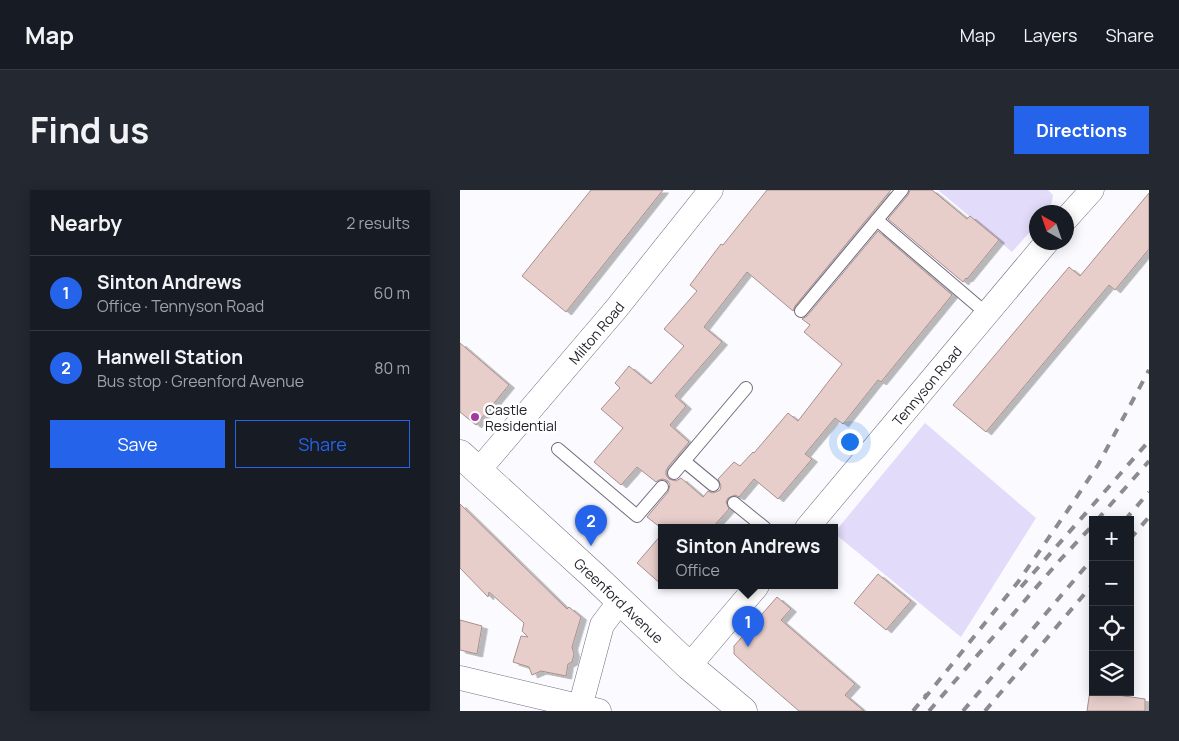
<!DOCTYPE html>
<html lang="en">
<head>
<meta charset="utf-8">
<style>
	body { margin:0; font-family:Manrope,sans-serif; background:#242831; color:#f1f3f6 }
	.controls { position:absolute; right:15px; bottom:15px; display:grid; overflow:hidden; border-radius:0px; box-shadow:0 2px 12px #0003 }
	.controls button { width:45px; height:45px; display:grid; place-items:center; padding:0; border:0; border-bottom:1px solid #363941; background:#171b24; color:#f1f3f6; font:25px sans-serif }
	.compass { position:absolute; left:569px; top:15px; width:45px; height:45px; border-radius:50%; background:#171b24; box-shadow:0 2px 12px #0003; rotate:320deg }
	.you { position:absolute; left:389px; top:251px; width:18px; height:18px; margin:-12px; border:4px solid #fff; border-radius:50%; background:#1a73e8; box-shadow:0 0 0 8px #1a73e833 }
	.badge { display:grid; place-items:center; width:32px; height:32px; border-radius:50%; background:#2563eb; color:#fff; font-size:16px; font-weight:700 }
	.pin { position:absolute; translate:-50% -41px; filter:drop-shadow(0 1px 2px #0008) }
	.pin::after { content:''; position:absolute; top:26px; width:18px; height:15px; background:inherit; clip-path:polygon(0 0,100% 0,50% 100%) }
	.popup { position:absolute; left:198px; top:334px; width:180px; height:65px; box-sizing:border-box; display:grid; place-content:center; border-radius:0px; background:#171b24; filter:drop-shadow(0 1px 4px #0005); font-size:16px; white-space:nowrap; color:#9ea1a6 }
	.popup b { font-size:19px; color:#f1f3f6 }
	.popup::after { content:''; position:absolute; left:50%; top:100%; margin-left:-10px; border:10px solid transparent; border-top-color:#171b24 }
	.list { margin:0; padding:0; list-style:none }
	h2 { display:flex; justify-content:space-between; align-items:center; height:65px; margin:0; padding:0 20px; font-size:21px }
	h2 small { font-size:16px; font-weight:400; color:#9ea1a6 }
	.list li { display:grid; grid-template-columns:32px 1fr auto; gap:15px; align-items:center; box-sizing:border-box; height:75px; padding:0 20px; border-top:1px solid #363941 }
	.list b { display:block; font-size:19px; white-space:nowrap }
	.list p { margin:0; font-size:16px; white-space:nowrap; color:#9ea1a6 }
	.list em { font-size:16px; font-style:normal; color:#9ea1a6 }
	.actions { display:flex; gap:10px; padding:15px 20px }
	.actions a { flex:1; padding:11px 0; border:1px solid #2563eb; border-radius:0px; text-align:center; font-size:18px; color:#2563eb }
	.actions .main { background:#2563eb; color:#fff }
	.icon { flex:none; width:28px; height:28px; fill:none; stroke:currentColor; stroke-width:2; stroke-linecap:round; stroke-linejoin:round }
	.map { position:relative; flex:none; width:689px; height:521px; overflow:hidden; border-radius:0px }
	header { display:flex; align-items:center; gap:30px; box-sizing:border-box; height:70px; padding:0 25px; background:#171b24; border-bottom:1px solid #363941 }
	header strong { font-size:24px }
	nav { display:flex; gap:28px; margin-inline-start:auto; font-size:18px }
	.intro { display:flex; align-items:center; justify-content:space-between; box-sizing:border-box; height:120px; padding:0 30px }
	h1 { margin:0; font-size:35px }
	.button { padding:12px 22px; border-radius:0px; background:#2563eb; color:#fff; font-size:18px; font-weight:700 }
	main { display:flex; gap:30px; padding:0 30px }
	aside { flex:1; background:#171b24; border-radius:0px; box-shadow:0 2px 12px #0003 }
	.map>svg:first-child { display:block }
</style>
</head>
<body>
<header>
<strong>Map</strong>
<nav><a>Map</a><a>Layers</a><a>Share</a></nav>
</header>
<div class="intro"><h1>Find us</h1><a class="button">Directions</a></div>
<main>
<aside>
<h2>Nearby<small>2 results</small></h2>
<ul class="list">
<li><span class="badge">1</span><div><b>Sinton Andrews</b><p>Office · Tennyson Road</p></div><em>60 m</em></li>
<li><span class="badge">2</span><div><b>Hanwell Station</b><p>Bus stop · Greenford Avenue</p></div><em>80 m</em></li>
</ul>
<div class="actions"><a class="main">Save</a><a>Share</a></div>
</aside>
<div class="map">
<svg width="689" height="521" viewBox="0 0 689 521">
	<defs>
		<filter id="shadow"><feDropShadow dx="5.5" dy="3" stdDeviation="0" flood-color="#0004"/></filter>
	</defs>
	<rect width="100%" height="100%" fill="#fbfafe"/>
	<g fill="#e2dbf9">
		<path d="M478,0H588L593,5L590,21L588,22H576V35L552,62Z"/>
		<path d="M465,233L576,328L501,447L374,343Z"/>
	</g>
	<g fill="#e8cecb" stroke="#a78f8c" filter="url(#shadow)">
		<path d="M131,0H203L106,122L62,86Z"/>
		<path d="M307,0H431L335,116L333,121L287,82L244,137L262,152L215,206L226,216L210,235L229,252L208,277L206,281V285L209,289L216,291L221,288L243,307L248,301L252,303L256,302L260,300L261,296L258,289L274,272L280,276L293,262L294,263L328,223L338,231L382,174L344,142L350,135L342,129L347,126L418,41L492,105L421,192L418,190L383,234L375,228L345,264L352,269L318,309L294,289L279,307L275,305L268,308L266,312L269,319L252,338H201L187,327L208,302L210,295L208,291L203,289L199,290L196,292L177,277L161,295L134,272L163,238L141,219L160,198L155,193L169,176L191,194L224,156L204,139L237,101L230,95L261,54L263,55Z"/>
		<path d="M450,0H472L507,29L510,26L539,50L507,89L506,88L503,92L428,29L448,5Z"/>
		<path d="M689,3V59L655,100L649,95L526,242L493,215L609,77L620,86Z"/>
		<path d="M0,153L49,195L16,235L0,222Z"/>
		<path d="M0,314L107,419L109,417L121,427L112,457L114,464L112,472L108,474L106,486L81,481L72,485L69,477L53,472L61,446L68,447L62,441L64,433L29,402L28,407L0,378Z"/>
		<path d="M202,344V395L177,373Z"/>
		<path d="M418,384L451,411L426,440L394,413Z"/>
		<path d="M317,407L331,419L321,430L395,494L385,505L404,521H339L287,476L274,464V456Z"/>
		<path d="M0,430L22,436L17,464L0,460Z"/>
		<path d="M630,501L685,509V521H627Z"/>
	</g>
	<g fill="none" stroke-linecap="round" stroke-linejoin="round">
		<defs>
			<g id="lane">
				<path d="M417,30L526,123"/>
				<path d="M341,121L442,0"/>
				<path d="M98,259L177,326L202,297"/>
				<path d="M224,271L253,295"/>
				<path d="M214,283L286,198"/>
				<path d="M274,313L305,338"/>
			</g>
			<g id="street">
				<path d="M606,29L632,0"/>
				<path id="s1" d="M18,281L156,119L251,0"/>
				<path id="s2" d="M347,338L587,52"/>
				<path d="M229,476L297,396"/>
				<path d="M0,488L139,521"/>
				<path d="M119,521L142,435L160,411"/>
			</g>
			<g id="secondary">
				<path id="s3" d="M0,264L135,387L229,476L283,521"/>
			</g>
		</defs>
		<use href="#lane" stroke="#726d80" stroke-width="14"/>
		<use href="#street" stroke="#726d80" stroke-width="25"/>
		<use href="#secondary" stroke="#726d80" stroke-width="29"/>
		<use href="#lane" stroke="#fff" stroke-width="12"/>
		<use href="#street" stroke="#fff" stroke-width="24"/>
		<use href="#secondary" stroke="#fff" stroke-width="28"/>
		<g stroke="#8c8b91" stroke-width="4" stroke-dasharray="9 9" stroke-linecap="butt">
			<path d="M637,330L689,271"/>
			<path d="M665,330L689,302"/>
			<path d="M670,349L689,327"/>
			<path d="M561,397L689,251"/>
			<path d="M464,509L558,392L610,317L638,275L689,180"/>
			<path d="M453,521L467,504"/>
			<path d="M469,521L600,370L633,335"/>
			<path d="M503,521L633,368"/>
			<path d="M525,521L633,394"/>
		</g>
	</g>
	<circle fill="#a33b9e" stroke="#fff" stroke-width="2" cx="15" cy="227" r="5"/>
	<g text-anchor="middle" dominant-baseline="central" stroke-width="5" stroke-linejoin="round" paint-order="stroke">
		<g font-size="14" fill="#211f27" stroke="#fff">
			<text stroke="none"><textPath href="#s1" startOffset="182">Milton Road</textPath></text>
			<text stroke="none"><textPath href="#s2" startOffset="186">Tennyson Road</textPath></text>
			<text stroke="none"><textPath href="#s3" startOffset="216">Greenford Avenue</textPath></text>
		</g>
		<g font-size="14" fill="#211f27" stroke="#fff" text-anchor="start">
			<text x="25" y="219">Castle<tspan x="25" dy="16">Residential</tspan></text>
		</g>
	</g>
</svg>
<div class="controls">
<button>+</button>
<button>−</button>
<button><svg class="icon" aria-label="locate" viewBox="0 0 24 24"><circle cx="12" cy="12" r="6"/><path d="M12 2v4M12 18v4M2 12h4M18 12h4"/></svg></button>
<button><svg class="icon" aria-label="layers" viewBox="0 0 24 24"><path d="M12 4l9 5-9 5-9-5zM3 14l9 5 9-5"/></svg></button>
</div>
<svg class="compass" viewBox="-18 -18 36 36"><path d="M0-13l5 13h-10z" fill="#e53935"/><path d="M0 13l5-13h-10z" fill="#9ea1a6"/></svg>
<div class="you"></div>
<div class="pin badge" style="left:288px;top:457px">1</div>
<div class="popup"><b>Sinton Andrews</b>Office</div>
<div class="pin badge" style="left:131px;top:356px">2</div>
</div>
</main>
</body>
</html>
